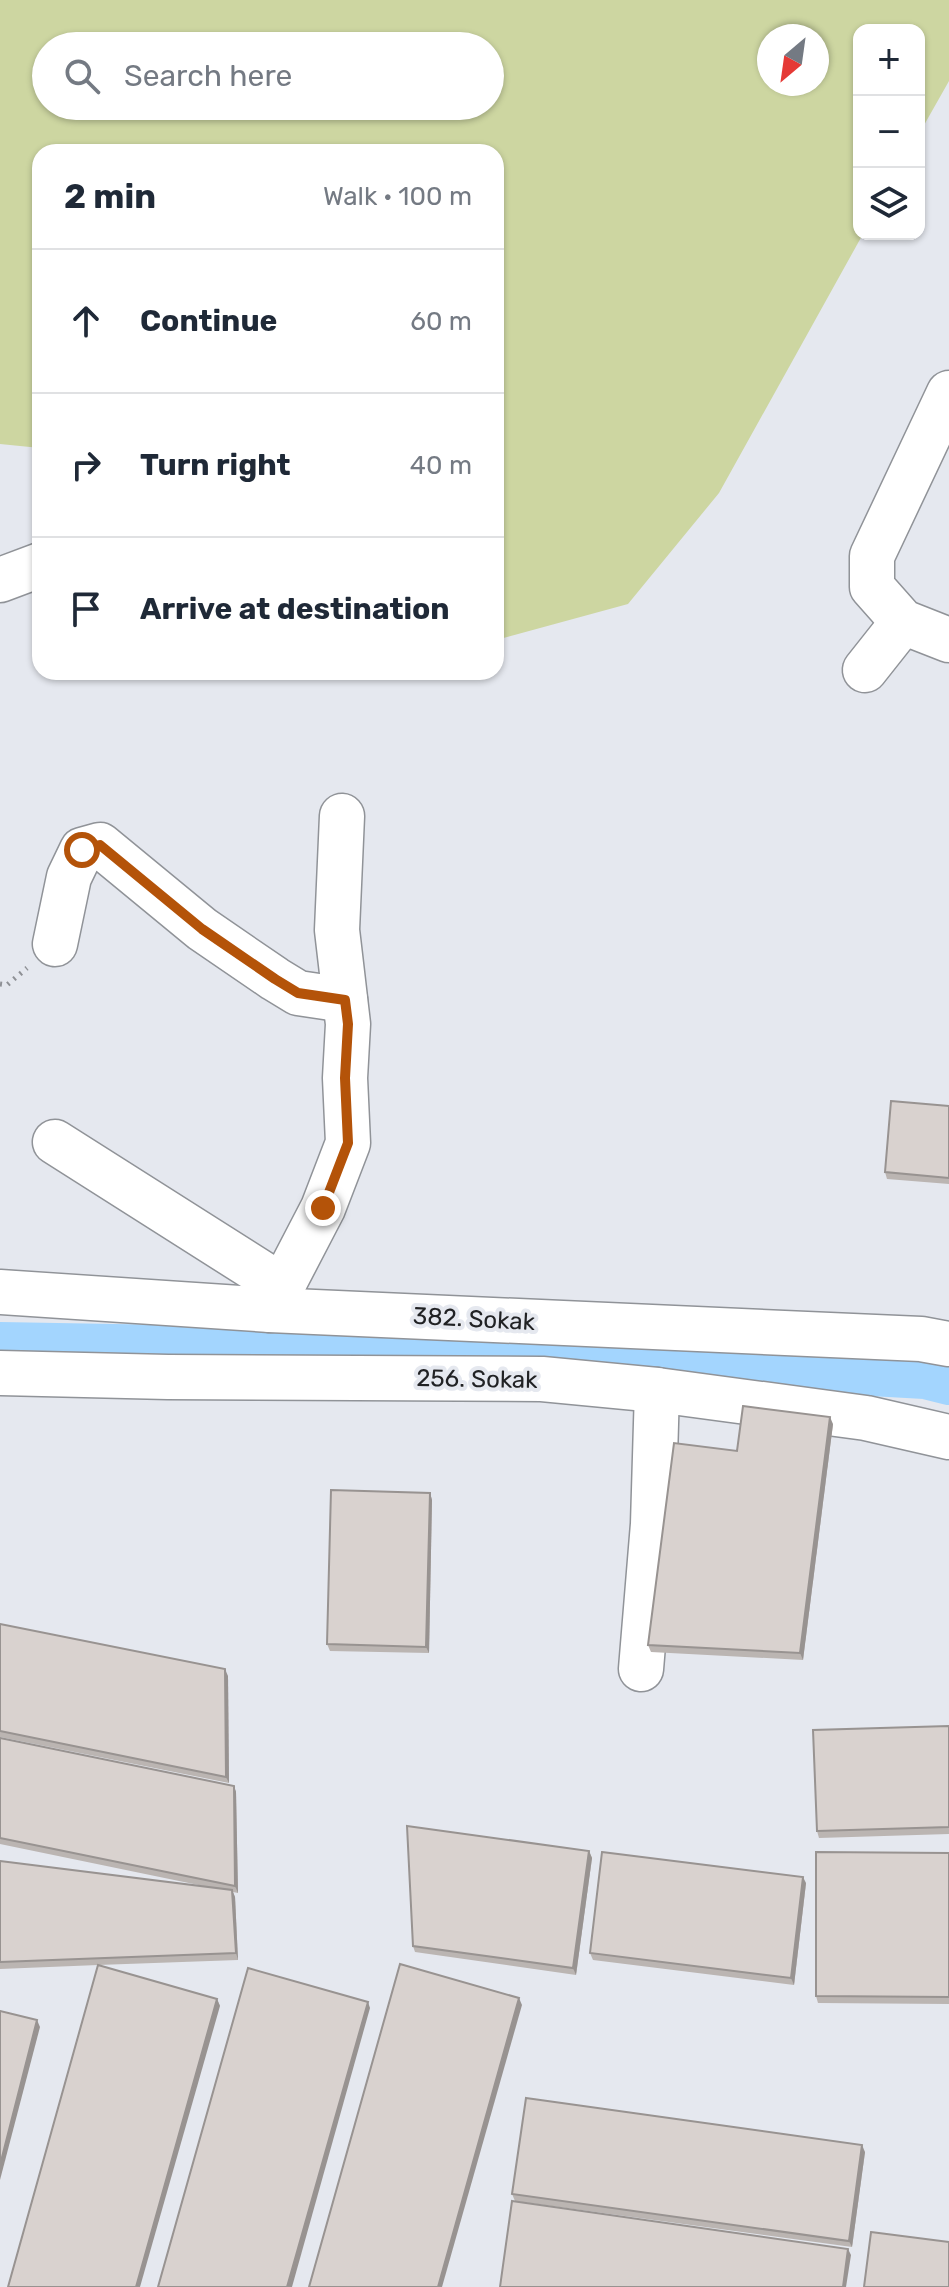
<!DOCTYPE html>
<html lang="en">
<head>
<meta charset="utf-8">
<style>
	body { margin:0; font-family:Rubik,sans-serif; background:#f2f2f3; color:#1f2937 }
	.controls { position:absolute; right:24px; top:24px; display:grid; overflow:hidden; border-radius:16px; box-shadow:0 2px 6px #0004 }
	.controls button { width:72px; height:72px; display:grid; place-items:center; padding:0; border:0; border-bottom:2px solid #e0e1e3; background:#fff; color:#1f2937; font:40px sans-serif }
	.compass { position:absolute; left:757px; top:24px; width:72px; height:72px; border-radius:50%; background:#fff; box-shadow:0 2px 6px #0004; rotate:209deg }
	.stop { position:absolute; width:24px; height:24px; margin:-18px; border:6px solid #b45309; border-radius:50%; background:#fff }
	.stop.end { background:#b45309; border-color:#fff; box-shadow:0 2px 8px #0008 }
	.list { margin:0; padding:0; list-style:none }
	h2 { display:flex; justify-content:space-between; align-items:center; height:104px; margin:0; padding:0 32px; font-size:34px }
	h2 small { font-size:26px; font-weight:400; color:#747a83 }
	.list li { display:grid; grid-template-columns:52px 1fr auto; gap:24px; align-items:center; box-sizing:border-box; height:144px; padding:0 32px; border-top:2px solid #e0e1e3 }
	.list b { display:block; font-size:30px; white-space:nowrap }
	.list em { font-size:26px; font-style:normal; color:#747a83 }
	.icon { flex:none; width:44px; height:44px; fill:none; stroke:currentColor; stroke-width:2; stroke-linecap:round; stroke-linejoin:round }
	.map { position:relative; flex:none; width:949px; height:2287px; overflow:hidden }
	.search { position:absolute; background:#fff; box-shadow:0 2px 6px #0004; left:32px; top:32px; width:472px; height:88px; display:flex; align-items:center; gap:20px; box-sizing:border-box; padding:0 28px; border-radius:44px; color:#747a83; font-size:30px }
	.panel { position:absolute; background:#fff; box-shadow:0 2px 6px #0004; left:32px; top:144px; width:472px; height:536px; border-radius:24px }
	.map>svg:first-child { display:block }
</style>
</head>
<body>
<div class="map">
<svg width="949" height="2287" viewBox="0 0 949 2287">
	<rect width="100%" height="100%" fill="#e5e8ef"/>
	<path fill="#cdd6a1" fill-rule="evenodd" d="M0,0H949V81L919,134V30H859V234H863L719,493L628,604L496,640V152H40V448L0,444ZM769,36H817V84H769ZM46,46H490V106H46Z"/>
	<g fill="none" stroke-linecap="round" stroke-linejoin="round">
		<path stroke="#a3d5fe" stroke-width="38" d="M0,1341L336,1347L925,1380L949,1386"/>
		<defs>
			<g id="minor">
				<path d="M949,393L872,556V587L903,622L949,640"/>
				<path d="M0,580L40,565"/>
				<path d="M865,670L903,622"/>
				<path d="M55,944L69,877L82,850L100,845L202,929L275,979L298,993L345,1000"/>
				<path d="M55,1142L282,1286"/>
				<path d="M0,1292L270,1310L921,1339L949,1344"/>
				<path d="M270,1310L323,1208L348,1143L345,1078L348,1024L337,930L342,816"/>
				<path d="M0,1373L168,1377L542,1379L657,1390L866,1418L949,1437"/>
				<path d="M641,1669L653,1524L657,1390"/>
			</g>
		</defs>
		<use href="#minor" stroke="#909398" stroke-width="47"/>
		<path stroke="#8e9095" stroke-width="5" stroke-dasharray="2 6" stroke-linecap="butt" d="M0,984L7,985L27,968"/>
		<use href="#minor" stroke="#fff" stroke-width="44"/>
	</g>
	<g fill="#bbb5b2">
		<path d="M949,1106V1184L887,1179L885,1172Z"/>
		<path d="M833,1424L803,1660L651,1652L648,1645L737,1451Z"/>
		<path d="M430,1493L432,1500L429,1653L330,1651L327,1644Z"/>
		<path d="M0,1624L228,1676L229,1783L0,1737Z"/>
		<path d="M949,1726V1834L819,1838L817,1831Z"/>
		<path d="M0,1738L234,1786L236,1792L238,1893L233,1892L235,1897L238,1960L98,1965L217,1999L220,2006L98,1965L0,1969V1861L213,1888L0,1844Z"/>
		<path d="M589,1851L592,1858L576,1975L415,1952L413,1946Z"/>
		<path d="M949,1853V2004L818,2003L816,1996Z"/>
		<path d="M806,1883L794,1985L593,1960L590,1953Z"/>
		<path d="M865,2152L852,2247L515,2201L512,2194Z"/>
	</g>
	<g fill="#989391">
		<path d="M830,1417L833,1424L803,1660L800,1653Z"/>
		<path d="M430,1493L432,1500L429,1653L426,1647Z"/>
		<path d="M225,1669L228,1676L229,1783L226,1777Z"/>
		<path d="M234,1786L236,1792L238,1893L235,1886Z"/>
		<path d="M589,1851L592,1858L576,1975L573,1968Z"/>
		<path d="M803,1877L806,1883L794,1985L791,1978Z"/>
		<path d="M232,1890L235,1897L238,1960L236,1953Z"/>
		<path d="M519,1998L522,2005L442,2287H438Z"/>
		<path d="M217,1999L220,2006L140,2287H136Z"/>
		<path d="M368,2002L370,2008L292,2287H287Z"/>
		<path d="M37,2020L40,2027L0,2180V2165Z"/>
		<path d="M862,2145L865,2152L852,2247L849,2241Z"/>
		<path d="M848,2249L851,2255L846,2287H843Z"/>
	</g>
	<g fill="#d9d2cf" stroke="#989391" stroke-width="2">
		<path d="M891,1101L949,1106V1178L885,1172Z"/>
		<path d="M743,1406L830,1417L800,1653L648,1645L674,1443L737,1451Z"/>
		<path d="M331,1490L430,1493L426,1647L327,1644Z"/>
		<path d="M0,1624L225,1669L226,1777L0,1731Z"/>
		<path d="M949,1726V1827L817,1831L813,1730Z"/>
		<path d="M0,1738L234,1786L235,1886L0,1838Z"/>
		<path d="M407,1826L589,1851L573,1968L413,1946Z"/>
		<path d="M602,1852L803,1877L791,1978L590,1953Z"/>
		<path d="M816,1852L949,1853V1997L816,1996Z"/>
		<path d="M0,1861L232,1890L236,1953L0,1962Z"/>
		<path d="M400,1964L519,1998L438,2287H309Z"/>
		<path d="M98,1965L217,1999L136,2287H8Z"/>
		<path d="M248,1968L368,2002L287,2287H158Z"/>
		<path d="M0,2011L37,2020L0,2165Z"/>
		<path d="M526,2098L862,2145L849,2241L512,2194Z"/>
		<path d="M512,2201L848,2249L843,2287H500Z"/>
		<path d="M871,2232L949,2242V2287H864Z"/>
	</g>
	<g fill="none" stroke-linecap="round" stroke-linejoin="round">
		<path stroke="#b45309" stroke-width="10" d="M82,850L100,845L202,929L275,979L298,993L345,1000L348,1024L345,1078L348,1143L323,1208"/>
	</g>
	<g text-anchor="middle" dominant-baseline="central" stroke-width="8" stroke-linejoin="round" paint-order="stroke">
		<g font-size="24" fill="#212224" stroke="#e5e8ef">
			<text transform="translate(474 1319) rotate(3)">382. Sokak</text>
			<text transform="translate(477 1379) rotate(1)">256. Sokak</text>
		</g>
	</g>
</svg>
<div class="controls">
<button>+</button>
<button>−</button>
<button><svg class="icon" aria-label="layers" viewBox="0 0 24 24"><path d="M12 4l9 5-9 5-9-5zM3 14l9 5 9-5"/></svg></button>
</div>
<svg class="compass" viewBox="-18 -18 36 36"><path d="M0-13l5 13h-10z" fill="#e53935"/><path d="M0 13l5-13h-10z" fill="#747a83"/></svg>
<div class="stop" style="left:82px;top:850px"></div>
<div class="stop end" style="left:323px;top:1208px"></div>
<div class="search"><svg class="icon" aria-label="search" viewBox="0 0 24 24"><circle cx="10" cy="10" r="6"/><path d="M15 15l6 6"/></svg>Search here</div>
<section class="panel">
<h2>2 min<small>Walk · 100 m</small></h2>
<ul class="list">
<li><svg class="icon" aria-label="ahead" viewBox="0 0 24 24"><path d="M12 20V5M6 11l6-6 6 6"/></svg><div><b>Continue</b></div><em>60 m</em></li>
<li><svg class="icon" aria-label="right" viewBox="0 0 24 24"><path d="M7 20v-9h11M14 6l5 5-5 5"/></svg><div><b>Turn right</b></div><em>40 m</em></li>
<li><svg class="icon" aria-label="arrive" viewBox="0 0 24 24"><path d="M6 21V4h12l-3 4 3 4H6"/></svg><div><b>Arrive at destination</b></div></li>
</ul>
</section>
</div>
</body>
</html>
